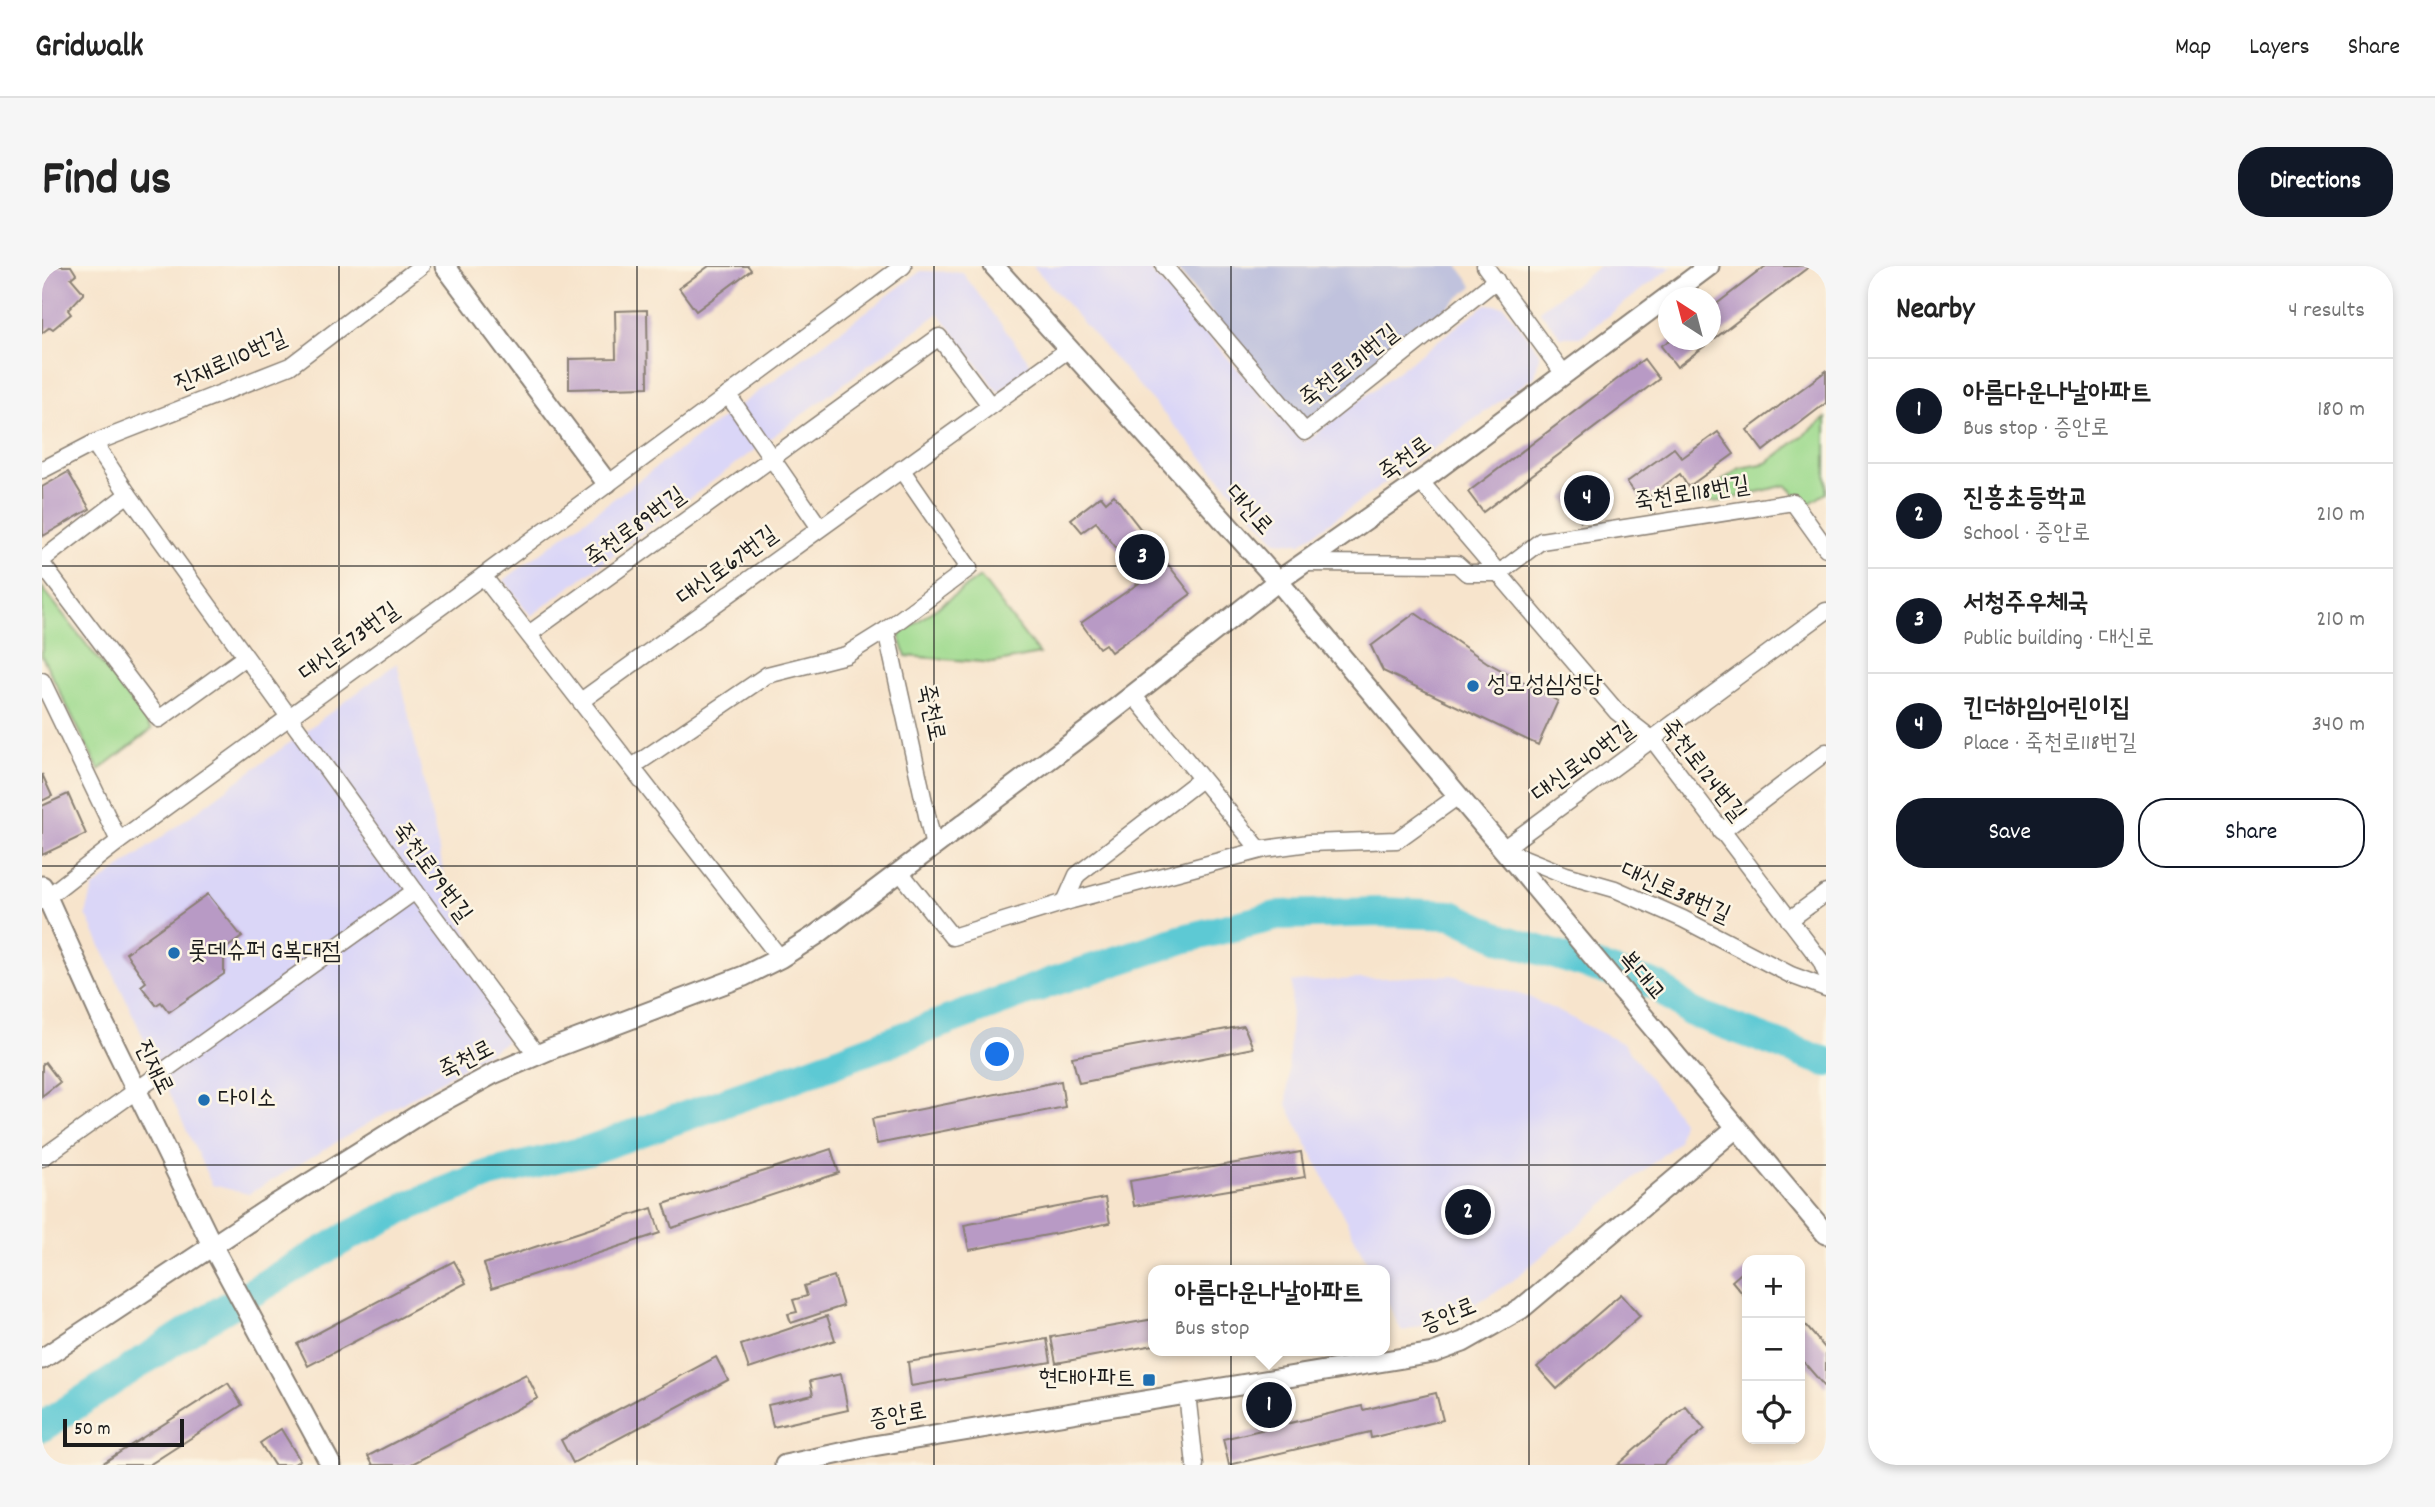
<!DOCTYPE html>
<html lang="en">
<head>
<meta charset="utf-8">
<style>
	body { margin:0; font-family:Dekko,"Poor Story",sans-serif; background:#f6f6f6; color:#222 }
	.controls { position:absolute; right:21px; bottom:21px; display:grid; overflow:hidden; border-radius:14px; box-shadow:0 4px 10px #0003 }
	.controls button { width:63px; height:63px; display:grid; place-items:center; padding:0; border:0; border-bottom:2px solid #e0e0e0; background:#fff; color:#222; font:35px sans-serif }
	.compass { position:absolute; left:1616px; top:21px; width:63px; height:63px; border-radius:50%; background:#fff; box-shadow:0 4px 10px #0003; rotate:324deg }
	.scale { position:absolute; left:21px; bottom:18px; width:121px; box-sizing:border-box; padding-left:7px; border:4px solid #1c1c1c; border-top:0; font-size:19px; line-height:24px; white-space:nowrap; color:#1c1c1c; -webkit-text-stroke:5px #fcf5e5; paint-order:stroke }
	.you { position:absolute; left:956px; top:789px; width:24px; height:24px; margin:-18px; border:5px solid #fff; border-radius:50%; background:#1a73e8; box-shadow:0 0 0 10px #1a73e833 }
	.badge { display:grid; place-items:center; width:46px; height:46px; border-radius:50%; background:#111827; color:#fff; font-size:23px; font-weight:700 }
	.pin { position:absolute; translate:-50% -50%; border:4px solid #fff; box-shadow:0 2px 7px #0006 }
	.popup { position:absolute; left:1106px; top:999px; width:242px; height:91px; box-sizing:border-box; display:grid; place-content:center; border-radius:14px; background:#fff; filter:drop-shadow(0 2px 5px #0005); font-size:23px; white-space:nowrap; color:#767676 }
	.popup b { font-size:26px; color:#222 }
	.popup::after { content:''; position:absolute; left:50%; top:100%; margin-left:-14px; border:14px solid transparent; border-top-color:#fff }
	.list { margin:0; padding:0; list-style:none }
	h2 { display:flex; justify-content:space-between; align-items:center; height:91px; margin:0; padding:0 28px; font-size:30px }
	h2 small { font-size:23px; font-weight:400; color:#767676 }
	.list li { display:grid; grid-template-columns:46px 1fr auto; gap:21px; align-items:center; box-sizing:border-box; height:105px; padding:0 28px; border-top:2px solid #e0e0e0 }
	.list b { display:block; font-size:26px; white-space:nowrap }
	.list p { margin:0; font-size:23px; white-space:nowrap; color:#767676 }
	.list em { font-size:23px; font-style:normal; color:#767676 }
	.actions { display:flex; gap:14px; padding:21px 28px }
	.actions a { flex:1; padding:16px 0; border:2px solid #111827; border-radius:28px; text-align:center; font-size:24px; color:#111827 }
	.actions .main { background:#111827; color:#fff }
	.icon { flex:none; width:38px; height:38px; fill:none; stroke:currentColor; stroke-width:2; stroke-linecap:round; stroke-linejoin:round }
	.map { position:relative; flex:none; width:1784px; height:1199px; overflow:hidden; border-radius:28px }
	header { display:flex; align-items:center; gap:42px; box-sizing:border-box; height:98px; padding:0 35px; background:#fff; border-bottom:2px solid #e0e0e0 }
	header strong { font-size:33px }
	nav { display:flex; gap:38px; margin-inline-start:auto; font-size:24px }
	.intro { display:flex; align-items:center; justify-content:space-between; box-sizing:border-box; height:168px; padding:0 42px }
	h1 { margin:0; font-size:49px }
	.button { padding:18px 32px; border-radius:28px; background:#111827; color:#fff; font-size:24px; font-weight:700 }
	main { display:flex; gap:42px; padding:0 42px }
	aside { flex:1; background:#fff; border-radius:28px; box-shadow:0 4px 10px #0003 }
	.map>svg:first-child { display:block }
</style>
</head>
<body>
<header>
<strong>Gridwalk</strong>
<nav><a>Map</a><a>Layers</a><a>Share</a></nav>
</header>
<div class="intro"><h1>Find us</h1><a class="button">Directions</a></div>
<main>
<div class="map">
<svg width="1784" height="1199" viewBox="0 0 1784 1199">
	<rect width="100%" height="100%" fill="#fcf5e5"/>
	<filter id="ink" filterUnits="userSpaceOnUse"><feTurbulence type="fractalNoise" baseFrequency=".0143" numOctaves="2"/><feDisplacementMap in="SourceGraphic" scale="14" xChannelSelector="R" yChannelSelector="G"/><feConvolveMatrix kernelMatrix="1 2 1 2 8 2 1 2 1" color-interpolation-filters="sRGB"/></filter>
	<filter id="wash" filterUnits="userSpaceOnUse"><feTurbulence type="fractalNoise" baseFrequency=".00686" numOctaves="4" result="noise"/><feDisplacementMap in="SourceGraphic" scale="28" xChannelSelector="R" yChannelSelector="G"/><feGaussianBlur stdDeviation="1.57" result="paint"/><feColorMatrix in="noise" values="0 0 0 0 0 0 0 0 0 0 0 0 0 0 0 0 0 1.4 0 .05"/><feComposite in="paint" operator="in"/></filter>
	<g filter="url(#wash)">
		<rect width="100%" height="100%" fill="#f7e4cc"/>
		<g fill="#dad6f7">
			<path d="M991,0H1104L1262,177L1444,38L1462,40L1498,87L1493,110L1259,277L1234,275Z"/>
			<path d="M1558,0H1631L1538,71H1519L1497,44Z"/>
			<path d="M879,5L920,6L991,101L956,126L897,47L489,350L462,314Z"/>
			<path d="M355,397L408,633L443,702L464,776L207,928L170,919L44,648L51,622Z"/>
			<path d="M1409,709L1487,731L1582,778L1640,855L1636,876L1469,1016L1422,1045L1360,1066L1343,1032L1342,1004H1329L1245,839L1250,716Z"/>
		</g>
		<path fill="#c0c2dd" d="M1132,0H1416L1431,20L1260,159Z"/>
		<g fill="#9eda8e" stroke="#5d7b55" stroke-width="2">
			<path d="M1784,152V227L1765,239L1744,219L1680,235L1650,237L1698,202L1725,197Z"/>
			<path d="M938,311L997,388L952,397L864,390L857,369Z"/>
			<path d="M0,321L110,463L57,504L0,390Z"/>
		</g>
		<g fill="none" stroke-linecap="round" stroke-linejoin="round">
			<path stroke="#5dc9d4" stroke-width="30" d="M0,1161L162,1055L241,1008L305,971L369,939L447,908L547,884L729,820L1010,716L1141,673L1239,649L1338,646L1410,649L1461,673L1616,720L1649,746L1784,796"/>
		</g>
		<g id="blocks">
			<g fill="#b89ac5">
				<path d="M0,0H29L34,8L29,12L42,27L26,44L29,48L11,63L8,61L0,67Z"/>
				<path d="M667,0H706L709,4L654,45L637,22Z"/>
				<path d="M1724,0H1768L1635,101L1619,80L1628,74H1668V43Z"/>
				<path d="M605,44L606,121L527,123V93L574,92L573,45Z"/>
				<path d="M1602,93L1617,113L1441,246L1426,226Z"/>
				<path d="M1784,105V137L1721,185L1705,164Z"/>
				<path d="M1676,166L1692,188L1646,221L1638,208L1600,236L1585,216L1632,182L1640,192Z"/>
				<path d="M26,206L48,243L1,270L0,221Z"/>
				<path d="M1551,210L1568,233L1539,255L1521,232Z"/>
				<path d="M1072,229L1149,328L1069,386L1063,378L1057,382L1039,357L1100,315L1054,256L1040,266L1029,253L1059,230L1064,236Z"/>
				<path d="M1373,347L1446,397L1516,435L1496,479L1341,405L1329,380Z"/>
				<path d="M0,508L10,530L0,535Z"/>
				<path d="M26,528L44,568L0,589V540Z"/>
				<path d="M166,628L200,671L179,686L182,691V708L127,746L119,736L114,739L99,720L104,716L84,687Z"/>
				<path d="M1202,760L1211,782L1037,817L1030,791Z"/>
				<path d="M3,796L18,816L0,830V799Z"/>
				<path d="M1019,815L1023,841L835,878L830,853Z"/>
				<path d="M789,883L797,907L630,962L622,938Z"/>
				<path d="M1259,886L1263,911L1092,940L1088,915Z"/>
				<path d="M1063,932L1068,957L927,984L922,959Z"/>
				<path d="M610,942L618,967L450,1022L442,998Z"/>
				<path d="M412,995L424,1017L266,1100L255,1078Z"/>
				<path d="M1705,1002V1033L1690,1015Z"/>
				<path d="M792,1010L801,1040L749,1057L746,1048L755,1046L751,1034L765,1030L762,1020Z"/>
				<path d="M1579,1028L1598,1050L1515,1123L1495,1101Z"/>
				<path d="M785,1050L793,1074L707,1103L699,1079Z"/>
				<path d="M1112,1053V1079L1014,1097L1009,1071Z"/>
				<path d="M1758,1053L1784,1083V1122L1758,1092Z"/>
				<path d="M1005,1073L1009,1096L869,1120L866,1096Z"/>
				<path d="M674,1091L686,1114L531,1197L519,1174Z"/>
				<path d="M484,1108L496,1132L368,1199H331L326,1190Z"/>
				<path d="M799,1108L806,1144L731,1161L726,1139L771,1129L768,1115Z"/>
				<path d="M186,1117L200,1139L107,1199H58Z"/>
				<path d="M1394,1127L1401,1154L1329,1172L1328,1166L1187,1199L1181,1173L1320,1140L1321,1144Z"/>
				<path d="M1643,1140L1663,1163L1621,1199H1575Z"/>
				<path d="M239,1163L258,1194L251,1199H232L218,1177Z"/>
			</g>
		</g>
	</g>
	<g filter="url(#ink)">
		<use href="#blocks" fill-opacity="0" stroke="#8a8074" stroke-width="2"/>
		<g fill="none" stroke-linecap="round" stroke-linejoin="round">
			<defs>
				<g id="minor">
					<path d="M1122,0L1263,166L1454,14"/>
					<path d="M1443,0L1522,108"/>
					<path d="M686,129L778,262"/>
					<path d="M52,177L86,228"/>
					<path d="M0,204L52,177L248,100L379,0"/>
					<path d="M1378,215L1575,446L1611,474L1779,695L1784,707"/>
					<path d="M0,294L86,228L373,625L495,789"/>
					<path d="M1262,297L1415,298L1425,307H1457L1499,275L1751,236L1784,282"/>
					<path d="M0,298L117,453L203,391"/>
					<path d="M441,310L738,692"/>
					<path d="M844,364L892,581"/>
					<path d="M487,368L897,71L948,139"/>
					<path d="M0,415L77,575"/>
					<path d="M1091,429L1218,584"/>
					<path d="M539,435L1027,83"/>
					<path d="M590,501L725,409L804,389L844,364L927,302L859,203"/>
					<path d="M1679,566L1784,486"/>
					<path d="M1461,583L1784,345"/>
					<path d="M1462,584L1524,609L1573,623L1641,653L1749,709L1784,722"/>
					<path d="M858,606L910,671L1030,634L1223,583L1267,577L1355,574L1416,530"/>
					<path d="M0,635L77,575L441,310L861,0"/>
					<path d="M1023,636L1035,609L1159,513"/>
					<path d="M1747,654L1784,627"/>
					<path d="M0,892L373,625"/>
					<path d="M1145,1128L1153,1199"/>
				</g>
				<g id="tertiary">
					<path d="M403,0L565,217"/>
					<path d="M952,0L1236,315L1784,968"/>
					<path d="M0,620L62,758L171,981L289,1199"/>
					<path d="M0,1093L223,945L381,846L451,808L509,783L702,710L738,692L774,669L1045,465L1236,315L1390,207L1667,0"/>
					<path d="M743,1199L831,1180L1391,1087L1421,1076L1479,1043L1694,862"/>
				</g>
			</defs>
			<use href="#minor" stroke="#8a8074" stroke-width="19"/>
			<use href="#tertiary" stroke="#8a8074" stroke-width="23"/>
			<use href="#minor" stroke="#fff" stroke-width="16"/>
			<use href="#tertiary" stroke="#fff" stroke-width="19"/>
		</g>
	</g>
	<path fill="none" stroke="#1c1c1c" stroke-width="2" stroke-opacity="0.55" d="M297,0V1199M595,0V1199M892,0V1199M1189,0V1199M1487,0V1199M0,300H1784M0,600H1784M0,899H1784"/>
	<g fill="#1f6fb2" stroke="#fcf5e5" stroke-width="2.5">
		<circle cx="1431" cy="420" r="7"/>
		<circle cx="132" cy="687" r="7"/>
		<circle cx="162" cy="834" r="7"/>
		<rect x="1100" y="1107" width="14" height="14" rx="3.5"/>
	</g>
	<g text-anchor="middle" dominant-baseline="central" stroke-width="5" stroke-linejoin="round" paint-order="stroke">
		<g font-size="24" fill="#1c1c1c" stroke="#fcf5e5">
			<text transform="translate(189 96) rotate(-24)">진재로110번길</text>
			<text transform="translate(1308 101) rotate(-38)">죽천로131번길</text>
			<text transform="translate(1364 194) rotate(-36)">죽천로</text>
			<text transform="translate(1650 229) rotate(-9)">죽천로118번길</text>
			<text transform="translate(1206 245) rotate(48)">대신로</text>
			<text transform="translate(594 262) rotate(-36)">죽천로89번길</text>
			<text transform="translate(686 301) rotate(-36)">대신로67번길</text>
			<text transform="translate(308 377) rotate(-36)">대신로73번길</text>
			<text transform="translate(888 447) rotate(78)">죽천로</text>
			<text transform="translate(1542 497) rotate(-36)">대신로40번길</text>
			<text transform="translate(1660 505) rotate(52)">죽천로124번길</text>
			<text transform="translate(389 607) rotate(54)">죽천로79번길</text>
			<text transform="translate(1633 628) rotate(24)">대신로38번길</text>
			<text transform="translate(1599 711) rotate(50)">복대교</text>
			<text transform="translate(425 795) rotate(-27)">죽천로</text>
			<text transform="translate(111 802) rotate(64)">진재로</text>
			<text transform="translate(1407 1051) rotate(-22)">증안로</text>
			<text transform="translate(856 1151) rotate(-10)">증안로</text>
		</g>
		<g font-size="24" fill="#1c1c1c" stroke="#fcf5e5" text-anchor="start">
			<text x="1445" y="420">성모성심성당</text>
			<text x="146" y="687">롯데슈퍼 G복대점</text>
			<text x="176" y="834">다이소</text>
			<text x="1093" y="1114" text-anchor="end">현대아파트</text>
		</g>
	</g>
</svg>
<div class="controls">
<button>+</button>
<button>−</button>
<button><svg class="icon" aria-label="locate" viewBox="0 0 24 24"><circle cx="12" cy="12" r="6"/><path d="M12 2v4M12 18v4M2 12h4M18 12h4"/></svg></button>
</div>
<svg class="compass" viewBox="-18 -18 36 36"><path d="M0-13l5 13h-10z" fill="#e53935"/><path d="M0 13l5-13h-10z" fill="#767676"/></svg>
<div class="scale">50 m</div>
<div class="you"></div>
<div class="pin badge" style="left:1227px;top:1139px">1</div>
<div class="popup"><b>아름다운나날아파트</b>Bus stop</div>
<div class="pin badge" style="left:1426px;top:946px">2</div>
<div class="pin badge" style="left:1100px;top:291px">3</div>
<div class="pin badge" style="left:1545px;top:232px">4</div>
</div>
<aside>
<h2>Nearby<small>4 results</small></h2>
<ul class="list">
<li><span class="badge">1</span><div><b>아름다운나날아파트</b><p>Bus stop · 증안로</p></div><em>180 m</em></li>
<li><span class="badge">2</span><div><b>진흥초등학교</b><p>School · 증안로</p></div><em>210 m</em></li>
<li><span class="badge">3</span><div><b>서청주우체국</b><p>Public building · 대신로</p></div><em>210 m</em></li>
<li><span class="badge">4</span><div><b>킨더하임어린이집</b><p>Place · 죽천로118번길</p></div><em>340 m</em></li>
</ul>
<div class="actions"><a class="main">Save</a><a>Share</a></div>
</aside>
</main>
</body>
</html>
